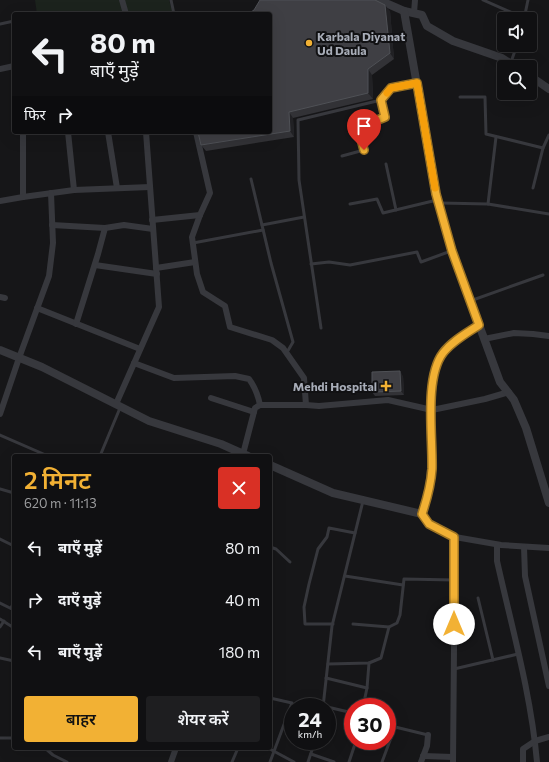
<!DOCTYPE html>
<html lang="hi">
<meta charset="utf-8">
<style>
:root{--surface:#101012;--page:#1e1e20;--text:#f1f3f6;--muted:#9c9d9f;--line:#303032;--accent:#f2b134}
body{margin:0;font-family:Commissioner,"Noto Sans Devanagari",sans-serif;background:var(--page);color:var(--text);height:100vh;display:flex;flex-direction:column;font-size:15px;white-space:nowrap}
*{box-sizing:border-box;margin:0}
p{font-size:13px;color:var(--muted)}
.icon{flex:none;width:22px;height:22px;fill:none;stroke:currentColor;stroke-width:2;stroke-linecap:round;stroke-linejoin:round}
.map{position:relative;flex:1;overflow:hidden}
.sheet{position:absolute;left:12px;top:454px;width:260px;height:296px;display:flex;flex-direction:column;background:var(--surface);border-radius:4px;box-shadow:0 4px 16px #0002,0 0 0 1px var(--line)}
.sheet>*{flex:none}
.hud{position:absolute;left:12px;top:12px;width:260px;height:122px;border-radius:4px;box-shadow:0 4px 16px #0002,0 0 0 1px var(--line);background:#101012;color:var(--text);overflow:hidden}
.fabs{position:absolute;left:497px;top:12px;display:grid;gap:8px}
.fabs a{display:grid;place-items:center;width:40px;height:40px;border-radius:4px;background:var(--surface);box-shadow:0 4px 16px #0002,0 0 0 1px var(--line);font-size:20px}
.speed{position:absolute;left:284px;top:698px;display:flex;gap:8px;font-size:20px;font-weight:700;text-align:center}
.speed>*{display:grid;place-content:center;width:52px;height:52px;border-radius:50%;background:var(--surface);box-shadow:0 4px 16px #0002,0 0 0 1px var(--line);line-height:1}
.speed small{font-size:10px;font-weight:400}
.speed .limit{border:6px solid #d22;background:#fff;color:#111}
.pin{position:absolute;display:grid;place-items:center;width:34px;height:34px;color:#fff;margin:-41px -17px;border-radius:50% 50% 50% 0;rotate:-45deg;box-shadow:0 0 4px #0007}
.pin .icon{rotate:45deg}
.me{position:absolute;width:44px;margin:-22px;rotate:0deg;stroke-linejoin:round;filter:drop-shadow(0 0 3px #0008)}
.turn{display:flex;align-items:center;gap:14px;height:84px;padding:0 12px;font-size:18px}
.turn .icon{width:52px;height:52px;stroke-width:2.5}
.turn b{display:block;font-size:28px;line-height:34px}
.then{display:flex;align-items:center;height:38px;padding:0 12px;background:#0003;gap:8px;font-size:15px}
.round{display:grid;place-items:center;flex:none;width:42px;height:42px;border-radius:4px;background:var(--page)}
.head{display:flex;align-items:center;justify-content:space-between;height:68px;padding:0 12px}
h1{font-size:24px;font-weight:600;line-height:30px;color:var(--accent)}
.button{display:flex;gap:8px;margin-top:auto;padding:8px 12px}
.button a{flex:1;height:46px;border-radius:4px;background:var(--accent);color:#111;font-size:16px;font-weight:600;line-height:46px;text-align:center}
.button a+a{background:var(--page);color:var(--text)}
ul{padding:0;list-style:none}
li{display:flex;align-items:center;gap:12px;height:52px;padding:0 12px}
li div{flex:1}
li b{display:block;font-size:15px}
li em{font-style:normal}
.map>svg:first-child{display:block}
</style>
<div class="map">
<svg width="549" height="762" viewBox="0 0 549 762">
<rect width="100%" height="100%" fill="#161618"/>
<!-- green -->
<path fill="#1c231d" d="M35,0H169L173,14H37Z"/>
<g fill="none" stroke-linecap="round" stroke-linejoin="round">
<!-- service -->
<g stroke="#37383d" stroke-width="3">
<path d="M171,0L174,14"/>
<path d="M483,0L524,18"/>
<path d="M524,19L528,0"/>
<path d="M0,24L14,21"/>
<path d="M511,62L517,45"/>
<path d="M460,97H485L486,134L543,148"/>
<path d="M342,156L364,150L358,128L385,117L381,100"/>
<path d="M386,164L396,210"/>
<path d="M251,179L271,263L293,342L286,354"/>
<path d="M533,188L543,148L549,135"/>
<path d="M440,203L488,204L549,214"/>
<path d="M350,204L377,199L383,213L437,200"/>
<path d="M488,204L496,137"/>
<path d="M262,225L304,217"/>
<path d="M193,243L263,230"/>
<path d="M311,264L329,262L350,265L417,252L421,262L451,251"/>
<path d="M470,301L543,275"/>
<path d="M321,328L299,180L298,120L381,100L391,88L416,83"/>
<path d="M0,435L48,456"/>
<path d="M100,456L120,408"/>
<path d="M0,489L14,493"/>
<path d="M0,539L14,546"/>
<path d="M270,547L276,549L290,562"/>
<path d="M345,576L403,585"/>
<path d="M478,598L493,660"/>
<path d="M0,603L14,610"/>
<path d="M11,608L14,602"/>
<path d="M0,619L14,628"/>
<path d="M333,624H305L304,607L309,584L318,549L327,537L329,528L355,533"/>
<path d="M353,624L389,627"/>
<path d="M0,627L4,621"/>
<path d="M0,658L14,661"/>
<path d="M328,664L369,663L381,658L389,627L397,623L400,615L404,579L454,580"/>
<path d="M454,669L518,654"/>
<path d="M326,678L367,688"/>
<path d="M270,698L292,703L270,762"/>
<path d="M323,706L353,713"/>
<path d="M323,707L332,626L363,501"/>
<path d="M363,707L367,688L369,663"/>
<path d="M387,725L428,735"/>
<path d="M0,738H14"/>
<path d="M45,748L53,755L67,762"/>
<path d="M268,748L294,762"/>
<path d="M311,754L334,762"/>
<path d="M232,762L238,748"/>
<path d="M308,762L315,741"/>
<path d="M349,762L356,741"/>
<path d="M382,762L395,727"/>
</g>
<!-- minor -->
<g stroke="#37383d" stroke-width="6">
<path d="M122,0L126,14"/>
<path d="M414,13L415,0"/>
<path d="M0,69L14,66"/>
<path d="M23,132V197"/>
<path d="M68,132L74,190"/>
<path d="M108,132L117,188"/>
<path d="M196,132L210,193L200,215L192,237L197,274L203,292L225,306L230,327L272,340L283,348L304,378L306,405"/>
<path d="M0,201L23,197L74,190L150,187"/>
<path d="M152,220L200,215"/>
<path d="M52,225L105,228L124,225L153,229"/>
<path d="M95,265L157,274"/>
<path d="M156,268L195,262"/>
<path d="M0,297L5,298"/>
<path d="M37,308L140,349"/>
<path d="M76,324L98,254L105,228"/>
<path d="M484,339L514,333L533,334L549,336"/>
<path d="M134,363L174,378L235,376L249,379C255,387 258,395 260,405"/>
<path d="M211,398L254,412"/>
<path d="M116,404L159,307L146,132"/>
<path d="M0,414L19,358L49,276L53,243L51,193"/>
<path d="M243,454L255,408L260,405H306L319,406L388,400L432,410L485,399L509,392"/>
<path d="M422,514L429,524L455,537L501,545L549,548"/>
<path d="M497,545V561C512,628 531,694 537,762"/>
<path d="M524,547L525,576L549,686"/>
<path d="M423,756L453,757"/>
<path d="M171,762L176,748"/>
<path d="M421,762L427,746L428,735"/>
<path d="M453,762L455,537"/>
<path d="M523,762V749L535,741L549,737"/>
</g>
<!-- tertiary -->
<g stroke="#37383d" stroke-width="8">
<path d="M379,0L404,11L422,15L427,26L453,41L502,58L516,67"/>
<path d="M404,11L436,194L452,251L500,382L514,400L526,428L549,503"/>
<path d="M530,76L549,89"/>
<path d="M0,350L42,367L149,421L221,444L248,456"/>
<path d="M270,465L333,493L422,514C427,499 430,484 431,469C433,439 425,377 443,353C452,341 467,333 479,325"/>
</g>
</g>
<!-- wall -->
<g fill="#323236">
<path d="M390,11L394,59L372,75L373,99L293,118L294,137L206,151L201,145L270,14Z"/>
<path d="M403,376L404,395L375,396L372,392Z"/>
</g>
<!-- shaded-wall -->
<g fill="#212124">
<path d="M385,5L390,11L394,59L390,53Z"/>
<path d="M368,69L372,75L373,99L368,93Z"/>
<path d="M289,112L293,118L294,137L290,131Z"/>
<path d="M400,371L403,376L404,395L401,391Z"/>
</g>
<!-- building -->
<g fill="#3f3f44" stroke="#4f5156">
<path d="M260,0H375L385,5L390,53L368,69V93L289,112L290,131L201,145L198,132H270V14H248L254,10Z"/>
<path d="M400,371L401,391L372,392V372Z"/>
</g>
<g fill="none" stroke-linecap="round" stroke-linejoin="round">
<!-- route casing -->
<g stroke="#9d7322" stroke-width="10">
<path id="route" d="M364,150L358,128L385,117L381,100L391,88L417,83L436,194L452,251L479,325C467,333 452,341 443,353C424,378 433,438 432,469C431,484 427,499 422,514L429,524L454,537V624"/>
</g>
<!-- route -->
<use href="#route" stroke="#f2b134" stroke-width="7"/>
<!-- slow -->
<path stroke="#f59e0b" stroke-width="7" d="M387,93L391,88L417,83L435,188"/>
</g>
<!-- markers -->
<g fill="#f2b134" stroke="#111113" stroke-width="1.5">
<circle cx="309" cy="43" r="4"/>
<path d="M384 380h4v4h4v4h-4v4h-4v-4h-4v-4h4z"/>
</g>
<g text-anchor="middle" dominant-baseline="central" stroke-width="4" stroke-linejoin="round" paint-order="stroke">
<!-- poi labels -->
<g font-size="12" font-weight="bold" fill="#a8adb8" stroke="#111113" text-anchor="start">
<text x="317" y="36">Karbala Diyanat<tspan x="317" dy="14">Ud Daula</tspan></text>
<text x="377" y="386" text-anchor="end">Mehdi Hospital</text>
</g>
</g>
</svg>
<div class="fabs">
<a><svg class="icon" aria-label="sound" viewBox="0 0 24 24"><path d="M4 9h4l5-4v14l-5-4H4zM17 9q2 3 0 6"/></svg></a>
<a><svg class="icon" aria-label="search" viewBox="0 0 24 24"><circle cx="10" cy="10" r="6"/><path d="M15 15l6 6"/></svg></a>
</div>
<div class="speed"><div>24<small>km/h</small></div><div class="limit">30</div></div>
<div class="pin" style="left:364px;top:150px;background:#d93025"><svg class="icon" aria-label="arrive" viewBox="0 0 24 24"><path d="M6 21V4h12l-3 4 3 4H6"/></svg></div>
<svg class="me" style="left:454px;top:624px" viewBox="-20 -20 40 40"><circle r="19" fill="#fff"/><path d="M0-13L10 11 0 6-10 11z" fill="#f2b134"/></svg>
<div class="hud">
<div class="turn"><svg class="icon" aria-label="left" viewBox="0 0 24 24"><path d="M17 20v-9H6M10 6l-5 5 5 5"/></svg><div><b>80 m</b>बाएँ मुड़ें</div></div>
<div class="then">फिर<svg class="icon" aria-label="right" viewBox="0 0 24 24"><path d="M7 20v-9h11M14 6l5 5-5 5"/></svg></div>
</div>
<section class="sheet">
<div class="head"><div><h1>2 मिनट</h1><p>620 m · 11:13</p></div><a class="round" style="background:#d93025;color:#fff"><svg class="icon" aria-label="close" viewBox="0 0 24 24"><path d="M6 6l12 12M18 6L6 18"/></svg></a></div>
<ul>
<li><svg class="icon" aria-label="left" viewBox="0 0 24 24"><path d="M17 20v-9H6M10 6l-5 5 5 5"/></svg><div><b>बाएँ मुड़ें</b></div><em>80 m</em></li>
<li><svg class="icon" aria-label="right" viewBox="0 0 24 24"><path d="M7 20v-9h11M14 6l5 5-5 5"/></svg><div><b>दाएँ मुड़ें</b></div><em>40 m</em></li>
<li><svg class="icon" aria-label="left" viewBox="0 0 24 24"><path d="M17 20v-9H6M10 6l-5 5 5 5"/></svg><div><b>बाएँ मुड़ें</b></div><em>180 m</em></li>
</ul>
<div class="button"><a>बाहर</a><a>शेयर करें</a></div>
</section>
</div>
